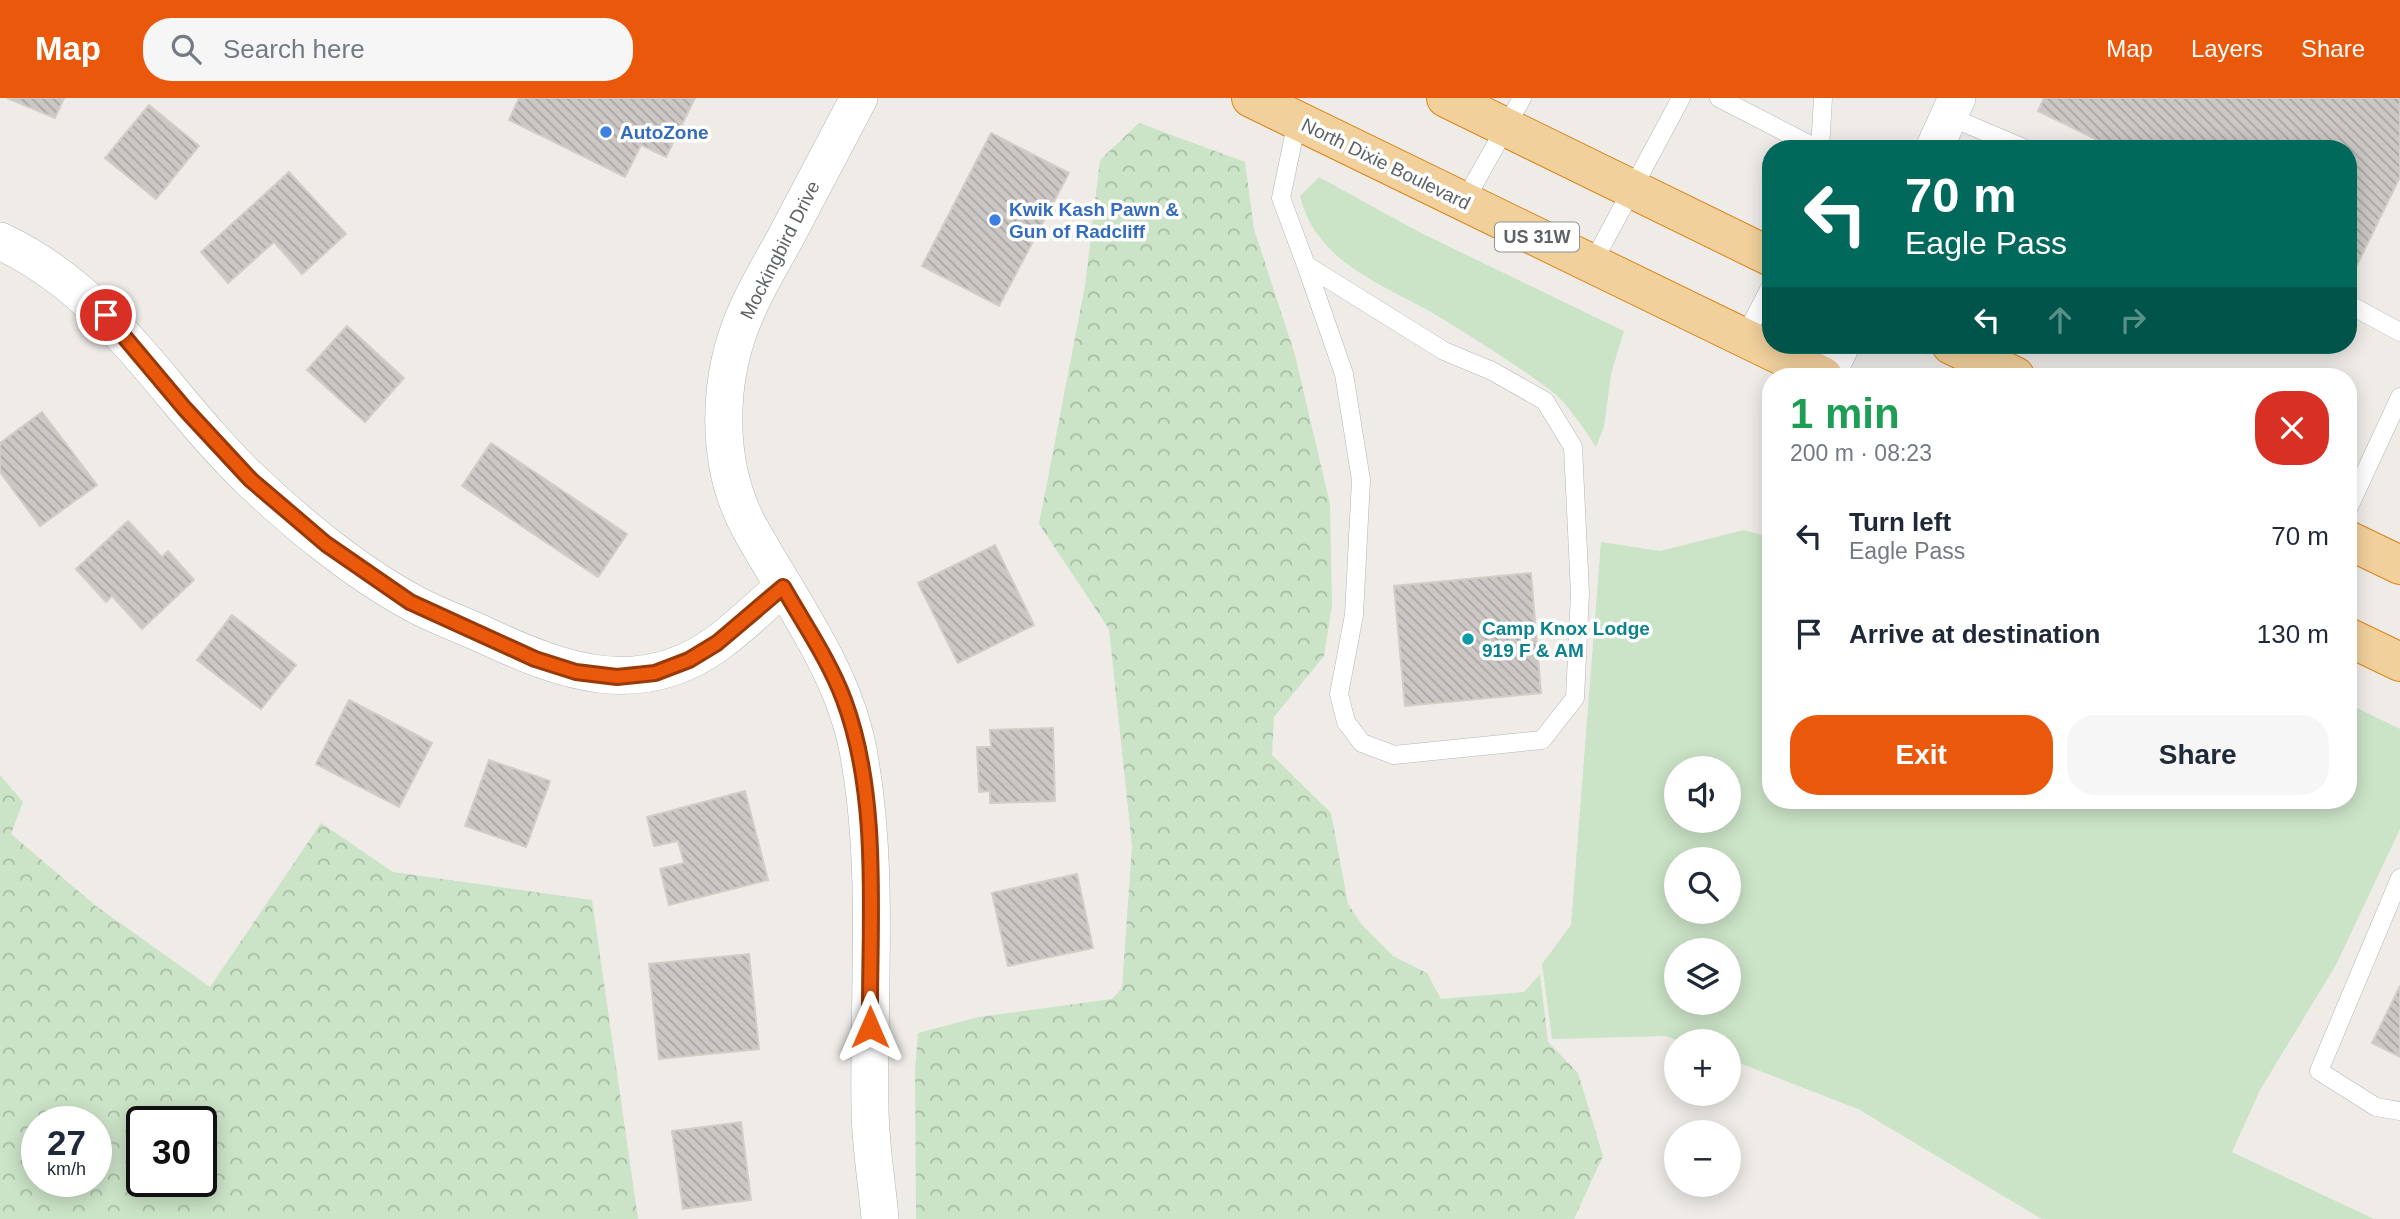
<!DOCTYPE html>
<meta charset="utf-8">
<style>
:root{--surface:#fff;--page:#f6f6f7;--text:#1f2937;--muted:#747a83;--accent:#ea580c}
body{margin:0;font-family:Arial,sans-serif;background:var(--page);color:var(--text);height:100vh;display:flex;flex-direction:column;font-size:26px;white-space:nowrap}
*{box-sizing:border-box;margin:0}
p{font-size:23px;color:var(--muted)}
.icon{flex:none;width:38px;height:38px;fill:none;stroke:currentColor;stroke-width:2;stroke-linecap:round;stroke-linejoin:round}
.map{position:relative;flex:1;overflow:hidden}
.drawer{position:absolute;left:1762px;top:270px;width:595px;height:441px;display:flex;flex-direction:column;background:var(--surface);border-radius:28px;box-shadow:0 4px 18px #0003}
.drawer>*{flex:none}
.guide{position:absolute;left:1762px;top:42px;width:595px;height:214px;border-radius:28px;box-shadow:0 4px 18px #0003;background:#00695c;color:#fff;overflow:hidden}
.buttons{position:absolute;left:1664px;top:658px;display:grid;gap:14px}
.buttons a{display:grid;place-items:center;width:77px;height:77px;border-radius:50%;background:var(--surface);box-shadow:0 4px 18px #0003;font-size:35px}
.speed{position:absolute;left:21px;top:1008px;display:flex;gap:14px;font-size:35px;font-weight:700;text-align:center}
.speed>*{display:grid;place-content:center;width:91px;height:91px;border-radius:50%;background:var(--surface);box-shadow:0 4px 18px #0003;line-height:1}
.speed small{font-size:18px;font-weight:400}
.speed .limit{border:4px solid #111;border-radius:10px;background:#fff;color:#111}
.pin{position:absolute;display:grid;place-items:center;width:60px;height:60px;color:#fff;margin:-30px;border:4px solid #fff;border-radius:50%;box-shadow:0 2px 7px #0007}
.me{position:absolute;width:77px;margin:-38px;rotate:0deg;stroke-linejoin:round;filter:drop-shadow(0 0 5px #0008)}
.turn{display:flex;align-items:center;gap:24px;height:147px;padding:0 28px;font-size:32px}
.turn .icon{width:91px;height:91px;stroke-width:2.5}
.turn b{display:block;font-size:49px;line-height:60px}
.lanes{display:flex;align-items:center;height:66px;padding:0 28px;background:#0003;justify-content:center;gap:35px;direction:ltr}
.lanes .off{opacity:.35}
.round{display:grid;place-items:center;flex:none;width:74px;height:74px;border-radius:28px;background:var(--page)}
.summary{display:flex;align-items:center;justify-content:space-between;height:119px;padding:0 28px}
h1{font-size:42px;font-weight:800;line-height:52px;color:#1e9e55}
.primary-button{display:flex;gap:14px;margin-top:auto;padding:14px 28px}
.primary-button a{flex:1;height:80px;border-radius:28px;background:var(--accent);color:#fff;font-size:28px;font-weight:800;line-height:80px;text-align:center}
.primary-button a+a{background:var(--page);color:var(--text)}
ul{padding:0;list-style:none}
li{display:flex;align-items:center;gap:21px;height:98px;padding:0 28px}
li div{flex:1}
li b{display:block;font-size:26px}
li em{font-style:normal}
header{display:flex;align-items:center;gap:42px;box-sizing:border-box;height:98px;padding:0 35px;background:var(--accent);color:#fff}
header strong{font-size:33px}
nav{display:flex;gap:38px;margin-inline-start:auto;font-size:24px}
.search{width:490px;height:63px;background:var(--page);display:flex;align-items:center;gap:18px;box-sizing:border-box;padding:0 24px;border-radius:28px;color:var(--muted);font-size:26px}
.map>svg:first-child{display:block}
</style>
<header>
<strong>Map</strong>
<div class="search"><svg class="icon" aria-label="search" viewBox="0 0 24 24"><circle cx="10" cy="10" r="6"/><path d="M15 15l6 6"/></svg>Search here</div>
<nav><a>Map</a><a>Layers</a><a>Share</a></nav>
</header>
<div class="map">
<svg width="2400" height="1121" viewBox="0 0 2400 1121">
<defs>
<pattern id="forest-crowns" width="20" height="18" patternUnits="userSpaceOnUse" patternTransform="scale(1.75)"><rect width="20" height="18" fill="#cbe3c7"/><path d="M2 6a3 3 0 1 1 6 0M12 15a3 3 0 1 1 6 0" fill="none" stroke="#a8bca5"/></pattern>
<pattern id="building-back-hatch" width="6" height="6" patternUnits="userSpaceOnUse" patternTransform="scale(1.75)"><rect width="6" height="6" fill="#cbc7c4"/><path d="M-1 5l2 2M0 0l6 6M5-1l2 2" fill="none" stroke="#a8a5a3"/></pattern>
</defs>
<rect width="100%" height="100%" fill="#efece8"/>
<!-- green -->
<g fill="#cbe3c7" fill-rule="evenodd">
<path d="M1319,79L1417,133L1624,233L1611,276L1604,329L1596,349C1582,329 1569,306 1549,291C1513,265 1474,240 1436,217C1383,186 1316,165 1300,98Z"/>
<path d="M1744,432L1771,440V702H2348L2349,606L2400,631V731L2336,867L2260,992L2232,1054L2374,1121H2042L1858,1011L1729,961V943H1680L1665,938L1552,941L1542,866L1571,827L1601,444L1660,453ZM1676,670H1729V723H1676ZM1676,761H1729V814H1676ZM1676,852H1729V905H1676Z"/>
</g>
<!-- forest -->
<g fill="url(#forest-crowns)" fill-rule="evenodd">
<path d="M1139,25L1245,64L1254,131L1295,257L1330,406L1332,507L1324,558L1274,619L1272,657L1331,715L1348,806L1362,827L1393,858L1427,875L1441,901L1524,894L1540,876L1548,944L1578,975L1603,1058L1574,1121H916L915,972L918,935L979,919L1112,901L1122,890L1132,748L1109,531L1039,426L1085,188L1100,62Z"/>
<path d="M0,677L23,704L11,736L96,808L210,889L321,725L393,774L592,802L638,1121H0ZM37,1024H96V1083H37ZM142,1024H201V1083H142Z"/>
</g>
<!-- building -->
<g fill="url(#building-back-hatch)" stroke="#d3cdc6" stroke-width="2">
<path d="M7,0H64L55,20Z"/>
<path d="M519,0H695L666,59L641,47L625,79L509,22Z"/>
<path d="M2044,0H2400V79L2357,167L2348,163V51H2116L2038,13Z"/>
<path d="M149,7L199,48L156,101L105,60Z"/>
<path d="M991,35L1069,75L999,208L922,168Z"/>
<path d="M289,74L346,136L302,176L274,144L228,185L201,154Z"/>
<path d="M347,228L404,280L365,324L307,272Z"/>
<path d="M42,314L97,387L40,428L0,374V345Z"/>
<path d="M491,345L627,436L598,479L462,388Z"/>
<path d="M128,423L162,459L168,453L194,482L142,531L112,498L106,504L76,471Z"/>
<path d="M995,447L1034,527L958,565L918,485Z"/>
<path d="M1531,475L1541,595L1405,608L1394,488Z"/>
<path d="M232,517L296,567L261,611L197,562Z"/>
<path d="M349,602L432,645L399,709L316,666Z"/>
<path d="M1053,630L1055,703L990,705V693L979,694L977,649H991L990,632Z"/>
<path d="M489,662L550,683L526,749L465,728Z"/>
<path d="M745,693L768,782L669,807L660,771L684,765L678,743L654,748L647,719Z"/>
<path d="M1077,776L1093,850L1008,868L992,795Z"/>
<path d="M749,856L759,951L659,961L649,866Z"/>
<path d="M2400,888V959L2372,945Z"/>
<path d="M741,1024L751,1102L683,1111L672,1033Z"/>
</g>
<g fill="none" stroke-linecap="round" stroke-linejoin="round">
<!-- lane casing -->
<g stroke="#b2b5b8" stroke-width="19">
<g id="lane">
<path d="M1719,0L1818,51"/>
<path d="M1948,18L2026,51"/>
<path d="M1297,23L1281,100L1306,167L1444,253L1492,273L1545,303L1573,349L1580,495L1575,600L1542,642L1394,657L1362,645L1346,624L1339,596L1354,517L1361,382L1344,276L1306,167"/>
<path d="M1820,51L1823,0"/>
<path d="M1464,104L1522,0"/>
<path d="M1592,166L1681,0"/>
<path d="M2348,206L2400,234"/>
<path d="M1744,240L1771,188"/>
<path d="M2348,411L2400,299"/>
<path d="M2400,780L2319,973L2376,1009L2400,1013"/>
</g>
</g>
<!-- street casing -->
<g stroke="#b2b5b8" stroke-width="38">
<g id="street">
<path d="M859,0C836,44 813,88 790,131C776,158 760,183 748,210C716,279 714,368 752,434C791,504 843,573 858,652C880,769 868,891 870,1009C870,1046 877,1084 880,1121"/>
<path d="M1934,51L1957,0"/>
<path d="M0,143C112,195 165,300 251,382C297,426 356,474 411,504C434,517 460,526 484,537C563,574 640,602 718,545C741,528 761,508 783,489"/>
<path d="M1826,278L1841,247"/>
</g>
</g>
<!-- highway casing -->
<g stroke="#dc851b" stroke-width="40">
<g id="highway">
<path d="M1251,0L1823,278"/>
<path d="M1446,0L1771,159"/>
<path d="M1951,247L2015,278"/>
<path d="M2348,442L2400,467"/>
<path d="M2348,539L2400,564"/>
</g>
</g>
<!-- lane -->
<use href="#lane" stroke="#fff" stroke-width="18"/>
<!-- street -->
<use href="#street" stroke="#fff" stroke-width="37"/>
<!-- highway -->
<use href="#highway" stroke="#f1d09c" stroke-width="38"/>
</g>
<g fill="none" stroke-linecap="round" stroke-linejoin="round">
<!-- route casing -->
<g stroke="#983908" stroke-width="18">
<path id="route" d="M106,217L185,311L251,382L326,446L410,504L535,561L576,574L617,579L655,575L689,562L717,545L783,489C804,526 829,562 844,602C881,701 869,825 870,929"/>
</g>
<!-- route -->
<use href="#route" stroke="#ea580c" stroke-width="12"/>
</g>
<!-- markers -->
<g fill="#3f7fe0" stroke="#fff" stroke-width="2.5">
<circle cx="606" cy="34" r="7"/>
<circle cx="995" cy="122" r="7"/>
</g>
<circle fill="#0f9aa8" stroke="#fff" stroke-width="2.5" cx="1468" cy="541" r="7"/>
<g text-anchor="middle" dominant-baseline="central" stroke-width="7" stroke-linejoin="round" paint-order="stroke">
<!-- shield labels -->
<rect fill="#fff" stroke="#8f9294" stroke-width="2" x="1495" y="124.5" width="84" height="29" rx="5"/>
<g font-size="18" font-weight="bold" fill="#5f6366">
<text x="1537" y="139">US 31W</text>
</g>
<!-- shop labels -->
<g font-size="19" font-weight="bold" fill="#366cbe" stroke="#fff" text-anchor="start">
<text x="620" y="34">AutoZone</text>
<text x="1009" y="111">Kwik Kash Pawn &amp;<tspan x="1009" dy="22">Gun of Radcliff</tspan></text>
</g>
<!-- street labels -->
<g font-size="19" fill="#5f6366" stroke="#fff">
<text transform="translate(1386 66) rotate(26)">North Dixie Boulevard</text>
<text transform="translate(780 152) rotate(-63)">Mockingbird Drive</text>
</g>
<!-- culture labels -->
<g font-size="19" font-weight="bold" fill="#0d838f" stroke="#fff" text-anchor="start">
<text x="1482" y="530">Camp Knox Lodge<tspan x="1482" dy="22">919 F &amp; AM</tspan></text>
</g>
</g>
</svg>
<div class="buttons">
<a><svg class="icon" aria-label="sound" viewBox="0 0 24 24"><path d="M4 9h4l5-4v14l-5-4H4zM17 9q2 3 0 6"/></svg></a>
<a><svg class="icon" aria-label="search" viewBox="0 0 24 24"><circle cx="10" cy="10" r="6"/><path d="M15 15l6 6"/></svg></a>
<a><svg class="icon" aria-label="layers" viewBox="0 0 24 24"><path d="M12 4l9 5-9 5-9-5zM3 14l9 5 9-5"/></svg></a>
<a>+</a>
<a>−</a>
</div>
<div class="speed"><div>27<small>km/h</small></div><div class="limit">30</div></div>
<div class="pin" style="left:106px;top:217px;background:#d93025"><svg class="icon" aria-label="arrive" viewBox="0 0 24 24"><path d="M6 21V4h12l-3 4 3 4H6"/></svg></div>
<svg class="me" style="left:870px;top:929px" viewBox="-20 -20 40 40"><path d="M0-17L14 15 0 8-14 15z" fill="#ea580c" stroke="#fff" stroke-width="4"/></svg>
<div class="guide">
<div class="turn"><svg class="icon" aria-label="left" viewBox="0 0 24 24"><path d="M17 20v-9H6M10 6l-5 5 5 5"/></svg><div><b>70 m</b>Eagle Pass</div></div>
<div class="lanes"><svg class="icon" aria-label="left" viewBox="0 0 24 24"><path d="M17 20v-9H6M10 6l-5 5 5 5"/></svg><svg class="icon off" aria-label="ahead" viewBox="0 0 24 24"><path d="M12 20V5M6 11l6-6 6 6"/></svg><svg class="icon off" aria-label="right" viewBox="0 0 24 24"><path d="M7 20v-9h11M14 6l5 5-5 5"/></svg></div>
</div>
<section class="drawer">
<div class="summary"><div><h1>1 min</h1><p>200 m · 08:23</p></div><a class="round" style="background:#d93025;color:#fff"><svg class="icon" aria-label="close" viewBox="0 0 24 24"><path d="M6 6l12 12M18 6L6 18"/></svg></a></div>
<ul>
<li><svg class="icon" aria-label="left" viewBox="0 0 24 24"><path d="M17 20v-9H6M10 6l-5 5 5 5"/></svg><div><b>Turn left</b><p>Eagle Pass</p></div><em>70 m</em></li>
<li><svg class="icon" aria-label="arrive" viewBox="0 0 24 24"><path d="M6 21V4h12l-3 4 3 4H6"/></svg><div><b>Arrive at destination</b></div><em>130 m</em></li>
</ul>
<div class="primary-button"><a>Exit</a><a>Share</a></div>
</section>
</div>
